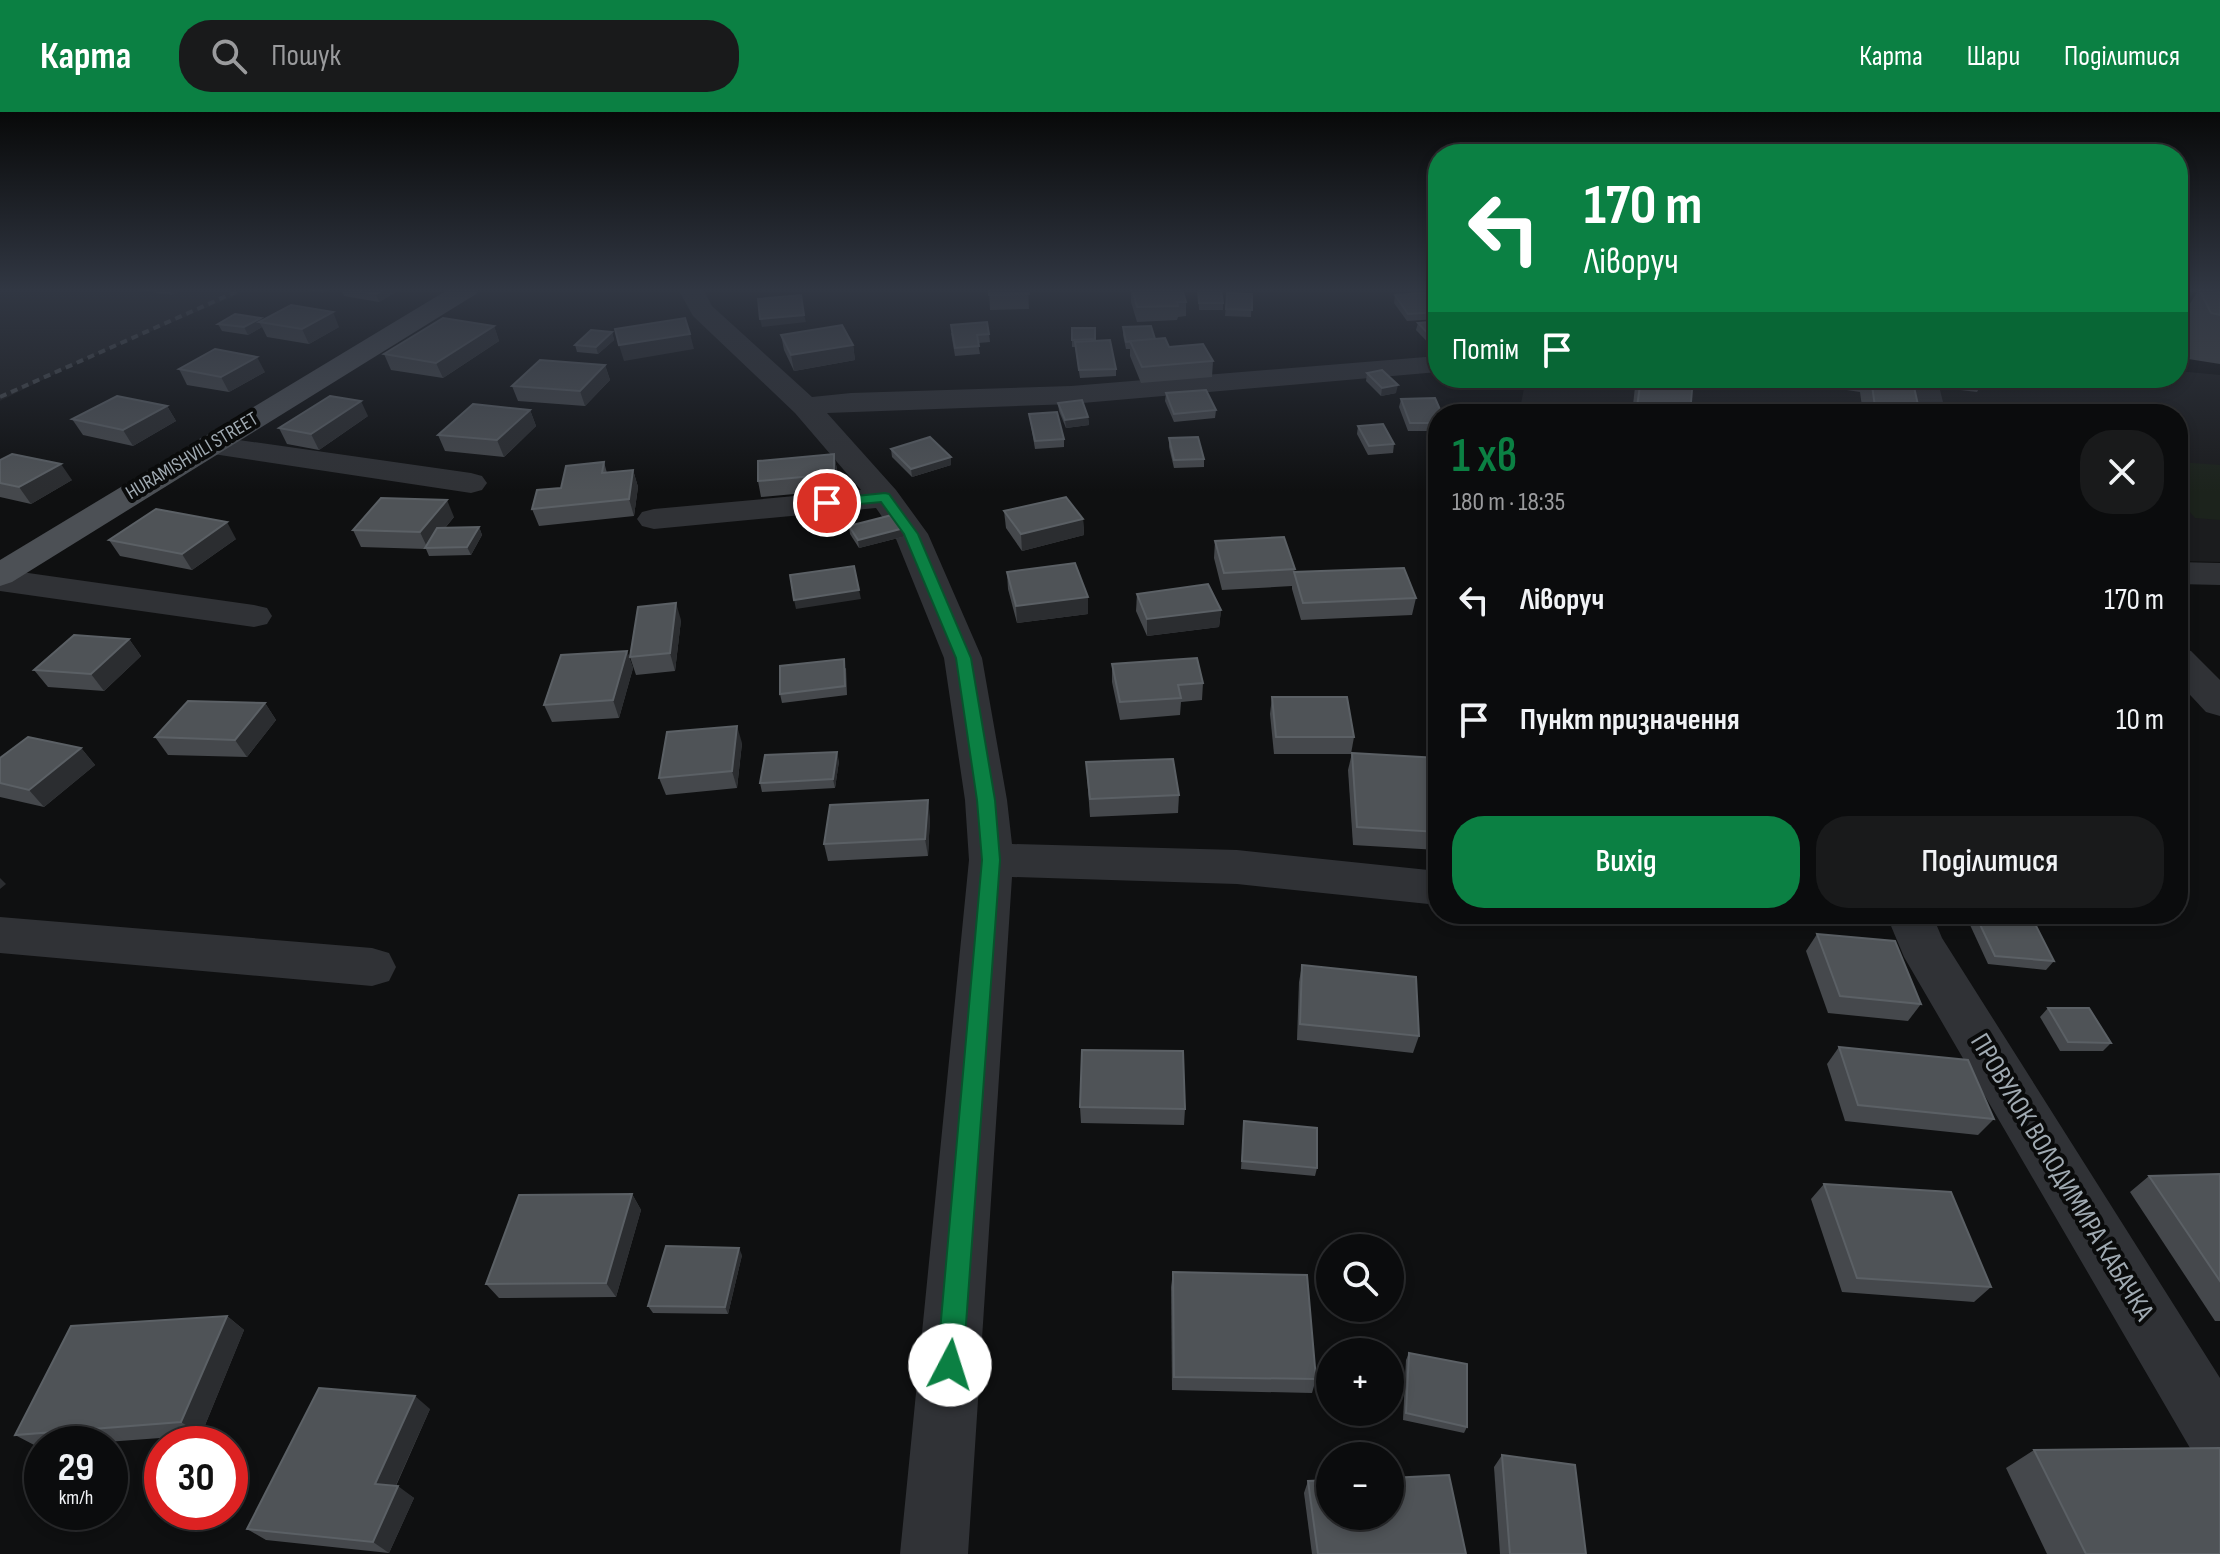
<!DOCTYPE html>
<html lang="uk">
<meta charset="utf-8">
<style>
:root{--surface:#0b0c0d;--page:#191a1b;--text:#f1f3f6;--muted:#9a9b9d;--line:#2b2c2e;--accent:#0b8043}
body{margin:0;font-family:"Sofia Sans Condensed",sans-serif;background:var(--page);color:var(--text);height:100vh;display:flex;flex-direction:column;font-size:30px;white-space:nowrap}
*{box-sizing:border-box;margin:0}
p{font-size:26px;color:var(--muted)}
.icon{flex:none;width:44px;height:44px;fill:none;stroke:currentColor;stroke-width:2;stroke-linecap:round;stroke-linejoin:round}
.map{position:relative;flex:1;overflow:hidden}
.drawer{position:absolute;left:1428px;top:292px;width:760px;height:520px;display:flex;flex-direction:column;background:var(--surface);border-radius:32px;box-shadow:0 4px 12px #0003,0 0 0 2px var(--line)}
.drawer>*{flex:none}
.banner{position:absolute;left:1428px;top:32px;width:760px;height:244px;border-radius:32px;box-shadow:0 4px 12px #0003,0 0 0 2px var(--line);background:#0b8043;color:#fff;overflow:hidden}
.tools{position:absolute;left:1316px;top:1122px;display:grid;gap:16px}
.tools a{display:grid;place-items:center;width:88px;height:88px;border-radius:50%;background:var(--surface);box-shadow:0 4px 12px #0003,0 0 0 2px var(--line);font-size:40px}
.speed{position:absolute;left:24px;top:1314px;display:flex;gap:16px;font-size:40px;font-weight:700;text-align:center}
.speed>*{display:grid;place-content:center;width:104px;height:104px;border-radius:50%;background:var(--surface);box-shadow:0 4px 12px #0003,0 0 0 2px var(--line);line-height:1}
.speed small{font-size:20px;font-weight:400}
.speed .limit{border:12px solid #d22;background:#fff;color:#111}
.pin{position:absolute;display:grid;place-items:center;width:68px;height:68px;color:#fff;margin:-34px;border:4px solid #fff;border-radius:50%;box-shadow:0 2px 8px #0007}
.me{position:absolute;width:88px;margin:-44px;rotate:5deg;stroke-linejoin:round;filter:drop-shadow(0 0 6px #0008)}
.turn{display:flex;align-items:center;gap:28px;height:168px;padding:0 24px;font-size:36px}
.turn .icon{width:104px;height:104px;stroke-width:2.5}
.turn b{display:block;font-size:56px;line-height:68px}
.then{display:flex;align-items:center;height:76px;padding:0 24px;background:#0003;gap:16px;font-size:30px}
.round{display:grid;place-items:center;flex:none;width:84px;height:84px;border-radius:32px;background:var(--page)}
.headline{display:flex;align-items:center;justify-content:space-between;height:136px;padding:0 24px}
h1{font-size:48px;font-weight:600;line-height:60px;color:var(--accent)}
.primary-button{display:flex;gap:16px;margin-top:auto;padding:16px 24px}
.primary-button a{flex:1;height:92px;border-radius:32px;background:var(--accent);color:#fff;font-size:32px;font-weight:600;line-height:92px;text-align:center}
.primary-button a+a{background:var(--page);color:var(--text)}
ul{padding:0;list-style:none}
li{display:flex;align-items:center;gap:24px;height:120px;padding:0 24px}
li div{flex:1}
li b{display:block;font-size:30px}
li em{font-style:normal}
header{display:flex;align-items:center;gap:48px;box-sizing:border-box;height:112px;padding:0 40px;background:var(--accent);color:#fff}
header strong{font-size:38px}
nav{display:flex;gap:44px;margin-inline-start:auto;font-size:28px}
.search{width:560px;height:72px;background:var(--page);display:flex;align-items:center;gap:20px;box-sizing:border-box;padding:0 28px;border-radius:32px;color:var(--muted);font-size:30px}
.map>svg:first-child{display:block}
</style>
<header>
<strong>Карта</strong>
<div class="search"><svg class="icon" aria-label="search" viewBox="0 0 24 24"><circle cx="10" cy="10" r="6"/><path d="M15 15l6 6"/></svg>Пошук</div>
<nav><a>Карта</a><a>Шари</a><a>Поділитися</a></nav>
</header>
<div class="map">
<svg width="2220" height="1442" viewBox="0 0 2220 1442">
<rect width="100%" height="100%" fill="#0f1011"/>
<!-- built -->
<g fill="#1b1c1e">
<path d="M0,177H251L83,248L0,289Z"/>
<path d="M2178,259L2220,263V450L2178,449V302H1519L1526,266H2178Z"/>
</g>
<!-- green -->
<path fill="#1c231c" d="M2178,350L2220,353V408L2195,406L2178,386Z"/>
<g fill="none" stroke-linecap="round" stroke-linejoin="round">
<!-- minor -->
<g fill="#303236" fill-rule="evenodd">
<path d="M678,177H703L712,194L812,285L851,281L1071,274L1438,244V260L1071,292L827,301L896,378L928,422L982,546L1007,688L1012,732L1237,738L1438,759V793L1237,772L1012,765L968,1442H900L969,748L965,688L944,546L894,422L876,396L654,417L642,414L637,407L642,400L654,397L861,378L795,301L693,204Z"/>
<path d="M1909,266H1937L1946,302H1916Z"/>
<path d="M211,324L471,361L482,364L487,371L482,378L471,381L200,340L196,333L200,326Z"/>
<path d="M2178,450L2220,451V473L2178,472Z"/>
<path d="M0,457L254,493L267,496L272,504L267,512L254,515L0,479Z"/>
<path d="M2178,535L2191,539L2220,568V604L2206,600L2178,570Z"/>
<path d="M1886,802H1932L1942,826L2220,1266V1357L2197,1348L1904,845Z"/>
<path d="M0,805L372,836L389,841L396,855L389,869L372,874L0,841Z"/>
</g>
<!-- major -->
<path fill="#4c5055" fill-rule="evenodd" d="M449,177H479L476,182L12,470L0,474V448Z"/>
<!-- rail -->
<path stroke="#474b4f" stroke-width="4" stroke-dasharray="7 5" stroke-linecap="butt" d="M0,285L242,177"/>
</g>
<!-- wall -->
<g fill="#45484c">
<path d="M130,177H183L172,183Z"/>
<path d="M304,177H331L323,181Z"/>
<path d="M341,177H401L379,190L344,184Z"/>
<path d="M989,177H1028L1029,197L990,198Z"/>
<path d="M1131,177L1186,190V204L1178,205L1177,208L1137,210L1131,190Z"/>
<path d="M1198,177L1223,191V198H1199Z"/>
<path d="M1409,177H1438V179L1411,181Z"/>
<path d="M2199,177L2220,180V252L2182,246L2178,237V211Z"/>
<path d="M1227,181L1252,182L1251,205L1225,204Z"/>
<path d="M1395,183L1438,197V207L1407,209L1394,191Z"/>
<path d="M262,209L339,215L309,232L267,225L262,215L248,223L222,219L218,212Z"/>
<path d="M1438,209V239H1436L1416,218L1418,211Z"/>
<path d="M494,214L499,229L443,266L391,258L384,242Z"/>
<path d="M1123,215L1155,227L1169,235L1213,249L1212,265L1141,271L1130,244V237H1126L1123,223Z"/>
<path d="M1072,216H1095V229L1116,257V264L1080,266L1075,235H1072Z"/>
<path d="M612,220L614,228L598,242L577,240L575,233Z"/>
<path d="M951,221L989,222L990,230L978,231L980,242L955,244Z"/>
<path d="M781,223L853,233L855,248L794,259L784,238Z"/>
<path d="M605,253L610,268L585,294L518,289L512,274Z"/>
<path d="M179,257L265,260L229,280L187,273Z"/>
<path d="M1367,261L1396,281L1381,284L1366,269Z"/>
<path d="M1636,266H1693L1690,302H1632Z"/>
<path d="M1768,266H1897L1896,272L1920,302H1863L1860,280Z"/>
<path d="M1943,266H1985L1977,280L1944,276Z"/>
<path d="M1166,281L1216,298L1215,306L1174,310L1165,289Z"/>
<path d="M1401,287L1438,302V319H1408L1399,295Z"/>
<path d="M1058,291L1088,305L1089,313L1066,316L1059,299Z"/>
<path d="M167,294L176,309L133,334L83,323L72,307Z"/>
<path d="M530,298L536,314L504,345L445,339L438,323Z"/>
<path d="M1029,302L1064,327V335L1035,337Z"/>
<path d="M368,304L319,338L287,332L279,316Z"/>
<path d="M1358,314L1394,332L1393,341L1368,343L1357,322Z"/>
<path d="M1169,326L1204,347V355L1174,356L1169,335Z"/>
<path d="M891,337L951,345V353L912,365L892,345Z"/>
<path d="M834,342L837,358V378L761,385L758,369Z"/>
<path d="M0,348L72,368L31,392L0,385Z"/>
<path d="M604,350L607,361L633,358L638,375L634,404L539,414L532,397L561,376Z"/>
<path d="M1004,399L1083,407L1084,423L1022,439L1006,416Z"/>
<path d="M454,405L445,416L479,415L482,423L471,443L429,444L426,437L361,435L353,418Z"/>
<path d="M849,414L906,424L859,436L850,422Z"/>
<path d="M236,427L192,458L120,444L109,428Z"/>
<path d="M1215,429L1295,457L1294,460L1416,486L1412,503L1301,508L1292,477V474L1222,478L1214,446Z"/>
<path d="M1007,460L1088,502L1017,511L1008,477Z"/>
<path d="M1137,482L1221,498L1219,515L1147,524L1136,499Z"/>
<path d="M681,508L675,559L636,563L630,545Z"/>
<path d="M129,527L141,544L104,579L48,575L34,558Z"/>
<path d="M627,539L633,556L619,606L552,610L544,593Z"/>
<path d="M1112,552L1203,571L1202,588L1181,590L1180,603L1120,608L1112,570Z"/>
<path d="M846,556L847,583L782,591L780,582Z"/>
<path d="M1272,585L1354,625L1351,642H1274L1270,602Z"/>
<path d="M265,591L276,608L247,645L168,643L155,625Z"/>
<path d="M742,631L737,676L666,683L659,666Z"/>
<path d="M81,636L95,653L44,695L0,685V646Z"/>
<path d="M1352,641L1438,646V738L1353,733L1348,658Z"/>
<path d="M839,649L835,676L762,680L760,671Z"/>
<path d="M1086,650L1179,683L1178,701L1090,705Z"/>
<path d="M930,705L928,744L828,749L824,732Z"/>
<path d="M1965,802H2030L2054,849L2046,858L1988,852Z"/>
<path d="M2105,802H2164L2157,809L2108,806Z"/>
<path d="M1817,822L1921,892L1908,909L1828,901L1806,839Z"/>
<path d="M1302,853L1419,924L1413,941L1297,928L1299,870Z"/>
<path d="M2048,896L2111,931L2103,939H2060L2040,905Z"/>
<path d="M1839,935L1994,1007L1978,1023L1845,1009L1827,952Z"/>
<path d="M1080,995L1185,997L1184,1013L1081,1011Z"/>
<path d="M1244,1009L1317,1056L1315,1064L1241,1057Z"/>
<path d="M2220,1062V1209H2215L2130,1080L2149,1064Z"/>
<path d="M1824,1072L1991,1175L1974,1190L1842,1180L1811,1087Z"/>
<path d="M632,1082L641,1098L616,1185L499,1186L486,1172Z"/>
<path d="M742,1143L728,1202L653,1201L648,1194Z"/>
<path d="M1173,1160L1316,1267L1312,1281L1172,1278L1171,1175Z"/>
<path d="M227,1204L244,1218L201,1323L79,1332H42V1335H38L15,1323Z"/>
<path d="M1409,1241L1467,1315L1464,1321L1403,1308L1406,1248Z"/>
<path d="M430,1297L396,1374L414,1386L389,1441L266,1428L247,1417Z"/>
<path d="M2034,1338L2220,1442H2047L2006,1356Z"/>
<path d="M1502,1343L1586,1442H1500L1494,1355Z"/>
<path d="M1308,1369L1466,1442H1312L1304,1381Z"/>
</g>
<!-- shaded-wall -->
<g fill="#2b2d30">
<path d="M169,177H183L172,183Z"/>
<path d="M385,177H401L379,190L376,182Z"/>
<path d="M333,200L339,215L309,232L302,217Z"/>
<path d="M804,203L806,210L762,215L760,207Z"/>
<path d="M261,206L263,211L259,210L262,215L248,223L244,215Z"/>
<path d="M494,214L499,229L443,266L436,251Z"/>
<path d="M612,220L614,228L598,242L596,235Z"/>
<path d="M690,222L694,237L624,249L619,233Z"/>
<path d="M853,233L855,248L794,259L791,243Z"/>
<path d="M257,245L265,260L229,280L221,265Z"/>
<path d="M605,253L610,268L585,294L580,279Z"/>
<path d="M1398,273L1396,281L1381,284L1382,276Z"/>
<path d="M361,289L368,304L319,338L311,322Z"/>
<path d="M167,294L176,309L133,334L123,318Z"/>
<path d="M530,298L536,314L504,345L497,328Z"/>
<path d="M1088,305L1089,313L1066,316L1065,308Z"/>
<path d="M834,342L837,358V378L834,362Z"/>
<path d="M951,345V353L912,365L911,357Z"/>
<path d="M61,352L72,368L31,392L19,375Z"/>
<path d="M633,358L638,375L634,404L629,387Z"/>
<path d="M447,388L454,405L429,435H427L420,420Z"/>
<path d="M1083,407L1084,423L1022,439L1021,422Z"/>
<path d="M227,410L236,427L192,458L182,442Z"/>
<path d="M479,415L482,423L471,443L467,435Z"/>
<path d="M904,416L906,424L859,436L858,428Z"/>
<path d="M859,478L861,487L796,497L794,488Z"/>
<path d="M1088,485V502L1017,511L1016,494Z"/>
<path d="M676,491L681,508L675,559L670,541Z"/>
<path d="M1221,498L1219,515L1147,524V507Z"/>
<path d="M129,527L141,544L104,579L91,562Z"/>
<path d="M627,539L633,556L619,606L613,588Z"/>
<path d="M265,591L276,608L247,645L235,628Z"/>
<path d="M737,614L742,631L737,676L732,659Z"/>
<path d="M81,636L95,653L44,695L29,678Z"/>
<path d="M837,640L839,649L835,676L833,667Z"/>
<path d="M928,688L930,705L928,744L925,727Z"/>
<path d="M0,766L6,772L0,777Z"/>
<path d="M632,1082L641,1098L616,1185L606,1171Z"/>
<path d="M739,1136L742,1143L728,1202L725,1195Z"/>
<path d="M227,1204L244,1218L201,1323L181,1310Z"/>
<path d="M415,1284L430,1297L391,1384L375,1372Z"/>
<path d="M398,1374L414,1386L389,1441L373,1430Z"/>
</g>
<!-- building -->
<g fill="#4f5357" stroke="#5b6065" stroke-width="2">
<path d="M346,177H385L376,182Z"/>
<path d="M989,177H1028L1029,182L989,183Z"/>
<path d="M1132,177H1182L1186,190H1177L1178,194L1137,195Z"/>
<path d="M1198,177H1221L1223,191H1199Z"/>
<path d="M2199,177L2220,180V203L2211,201Z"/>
<path d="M1227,181L1252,182V198L1226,197Z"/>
<path d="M1426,181L1438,197V200L1408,202L1395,183Z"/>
<path d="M801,183L804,203L760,207L758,187Z"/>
<path d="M291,193L333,200L302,217L259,210Z"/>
<path d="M235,202L261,206L244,215L218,212Z"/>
<path d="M443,206L494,214L436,251L384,242Z"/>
<path d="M685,206L690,222L619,233L615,217Z"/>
<path d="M1438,209V231H1437L1418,211Z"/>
<path d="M987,210L989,222L977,223L979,234L955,236L951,213Z"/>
<path d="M842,213L853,233L791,243L781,223Z"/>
<path d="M1151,214L1155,227L1126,230L1123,215Z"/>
<path d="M1072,216H1095V227L1072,228Z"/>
<path d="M591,218L612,220L596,235L575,233Z"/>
<path d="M1165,226L1169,235L1203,232L1213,249L1142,255L1130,229Z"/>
<path d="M1110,228L1116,257L1079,258L1075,230Z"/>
<path d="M215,237L257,245L221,265L179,257Z"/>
<path d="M540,248L605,253L580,279L512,274Z"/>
<path d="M1382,258L1398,273L1382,276L1367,261Z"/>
<path d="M1641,266H1693L1690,302H1636Z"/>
<path d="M1871,266H1895L1896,272L1914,275L1920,302H1876Z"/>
<path d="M1206,278L1216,298L1174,302L1166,281Z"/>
<path d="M117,284L167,294L123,318L72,307Z"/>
<path d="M330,284L361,289L311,322L279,316Z"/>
<path d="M1435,286L1442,302H1438V311H1410L1401,287Z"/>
<path d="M1082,288L1088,305L1065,308L1058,291Z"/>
<path d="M473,292L530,298L497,328L438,323Z"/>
<path d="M1057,300L1064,327L1035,329L1029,302Z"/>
<path d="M1383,312L1394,332L1369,334L1358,314Z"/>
<path d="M930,325L951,345L911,357L891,337Z"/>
<path d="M1198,325L1204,347L1174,348L1169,326Z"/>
<path d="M12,342L61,352L19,375L0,371V348Z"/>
<path d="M834,342V362L758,369V349Z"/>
<path d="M604,350L602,361L633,358L629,387L532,397L537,378L561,376L566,354Z"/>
<path d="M1066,385L1083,407L1021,422L1004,399Z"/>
<path d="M381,386L447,388L420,420L353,418Z"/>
<path d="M156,397L227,410L182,442L109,428Z"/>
<path d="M896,402L904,416L858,428L849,414Z"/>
<path d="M479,415L467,435L425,436L437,416Z"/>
<path d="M1284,425L1295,457L1224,461L1215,429Z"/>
<path d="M1075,451L1088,485L1016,494L1007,460Z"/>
<path d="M854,454L859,478L794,488L790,463Z"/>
<path d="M1404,456L1416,486L1303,491L1294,460Z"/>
<path d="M1208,472L1221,498L1147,507L1137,482Z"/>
<path d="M676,491L670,541L630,545L638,495Z"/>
<path d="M74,523L129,527L91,562L34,558Z"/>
<path d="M627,539L613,588L544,593L561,543Z"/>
<path d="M1197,546L1203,571L1178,573L1181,586L1120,590L1112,552Z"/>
<path d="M844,547L845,574L780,582V554Z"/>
<path d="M1272,585H1347L1354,625H1276Z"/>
<path d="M188,589L265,591L235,628L155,625Z"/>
<path d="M737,614L732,659L659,666L667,620Z"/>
<path d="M28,625L81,636L29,678L0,671V646Z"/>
<path d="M837,640L833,667L760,671L765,643Z"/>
<path d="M1352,641L1438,646V720L1357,715Z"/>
<path d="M1173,647L1179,683L1090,687L1086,650Z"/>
<path d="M928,688L925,727L824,732L830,693Z"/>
<path d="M1975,802H2030L2054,849L1995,844Z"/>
<path d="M1817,822L1895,829L1921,892L1840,884Z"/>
<path d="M1302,853L1416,865L1419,924L1300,912Z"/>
<path d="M2048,896H2089L2111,931L2068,930Z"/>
<path d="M1839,935L1968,948L1994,1007L1858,993Z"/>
<path d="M1082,938L1183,939L1185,997L1080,995Z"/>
<path d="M1244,1009L1317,1016V1056L1242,1049Z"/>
<path d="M2220,1062V1169L2149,1064Z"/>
<path d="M1824,1072L1951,1080L1991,1175L1857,1166Z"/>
<path d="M632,1082L606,1171L486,1172L519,1083Z"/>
<path d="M666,1134L739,1136L725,1195L648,1194Z"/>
<path d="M1173,1160L1307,1163L1316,1267L1174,1265Z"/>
<path d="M227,1204L181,1310L15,1323L71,1214Z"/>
<path d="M1409,1241L1467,1252V1315L1406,1301Z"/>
<path d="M319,1276L415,1284L375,1372L398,1374L373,1430L247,1417Z"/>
<path d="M2220,1336V1442H2086L2034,1338Z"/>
<path d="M1502,1343L1575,1353L1586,1442H1510Z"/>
<path d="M1449,1363L1466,1442H1318L1308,1369L1330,1368V1404H1390V1366Z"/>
</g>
<!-- sky -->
<linearGradient id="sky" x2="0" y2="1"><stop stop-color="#080909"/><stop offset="0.47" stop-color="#313743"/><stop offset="1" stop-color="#313743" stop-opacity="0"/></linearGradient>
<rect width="2220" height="379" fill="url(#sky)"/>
<!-- route -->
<path fill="#0b8043" stroke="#07532c" stroke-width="2" d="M885,381L889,382L918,422L971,546L995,688L1000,748L963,1253L959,1262L950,1265L941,1262L937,1253L982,748L977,688L956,546L904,422L881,390L827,395L820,391L827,387Z"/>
<g text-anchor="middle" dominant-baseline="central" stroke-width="8" stroke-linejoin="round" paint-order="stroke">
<!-- far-street labels -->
<g font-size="20" fill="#a0aab2" stroke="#0a0b0b">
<text transform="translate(192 344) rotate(-31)">HURAMISHVILI STREET</text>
</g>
<!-- near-street labels -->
<g font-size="28" fill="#a0aab2" stroke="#0a0b0b">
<text transform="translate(2062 1065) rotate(59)">ПРОВУЛОК ВОЛОДИМИРА КАБАЧКА</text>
</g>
</g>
</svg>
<div class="tools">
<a><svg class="icon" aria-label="search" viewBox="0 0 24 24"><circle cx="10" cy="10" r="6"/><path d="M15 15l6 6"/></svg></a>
<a>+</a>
<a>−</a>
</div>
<div class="speed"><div>29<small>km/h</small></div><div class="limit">30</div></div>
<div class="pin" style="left:827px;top:391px;background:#d93025"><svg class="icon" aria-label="arrive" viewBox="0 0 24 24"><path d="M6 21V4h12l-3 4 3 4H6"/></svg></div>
<svg class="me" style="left:950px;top:1253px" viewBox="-20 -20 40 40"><circle r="19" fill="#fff"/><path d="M0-13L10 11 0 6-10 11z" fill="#0b8043"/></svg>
<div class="banner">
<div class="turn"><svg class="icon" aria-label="left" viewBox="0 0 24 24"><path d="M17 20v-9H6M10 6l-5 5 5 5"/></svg><div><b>170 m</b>Ліворуч</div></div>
<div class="then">Потім<svg class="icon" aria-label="arrive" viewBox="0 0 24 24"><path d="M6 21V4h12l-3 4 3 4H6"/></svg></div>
</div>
<section class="drawer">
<div class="headline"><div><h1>1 хв</h1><p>180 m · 18:35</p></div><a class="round"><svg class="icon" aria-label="close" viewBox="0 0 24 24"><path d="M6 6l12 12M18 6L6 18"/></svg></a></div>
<ul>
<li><svg class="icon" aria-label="left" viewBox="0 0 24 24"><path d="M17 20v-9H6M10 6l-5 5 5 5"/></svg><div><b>Ліворуч</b></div><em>170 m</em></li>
<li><svg class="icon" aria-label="arrive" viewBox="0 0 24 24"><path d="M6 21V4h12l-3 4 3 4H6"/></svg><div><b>Пункт призначення</b></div><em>10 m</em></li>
</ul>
<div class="primary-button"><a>Вихід</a><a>Поділитися</a></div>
</section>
</div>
